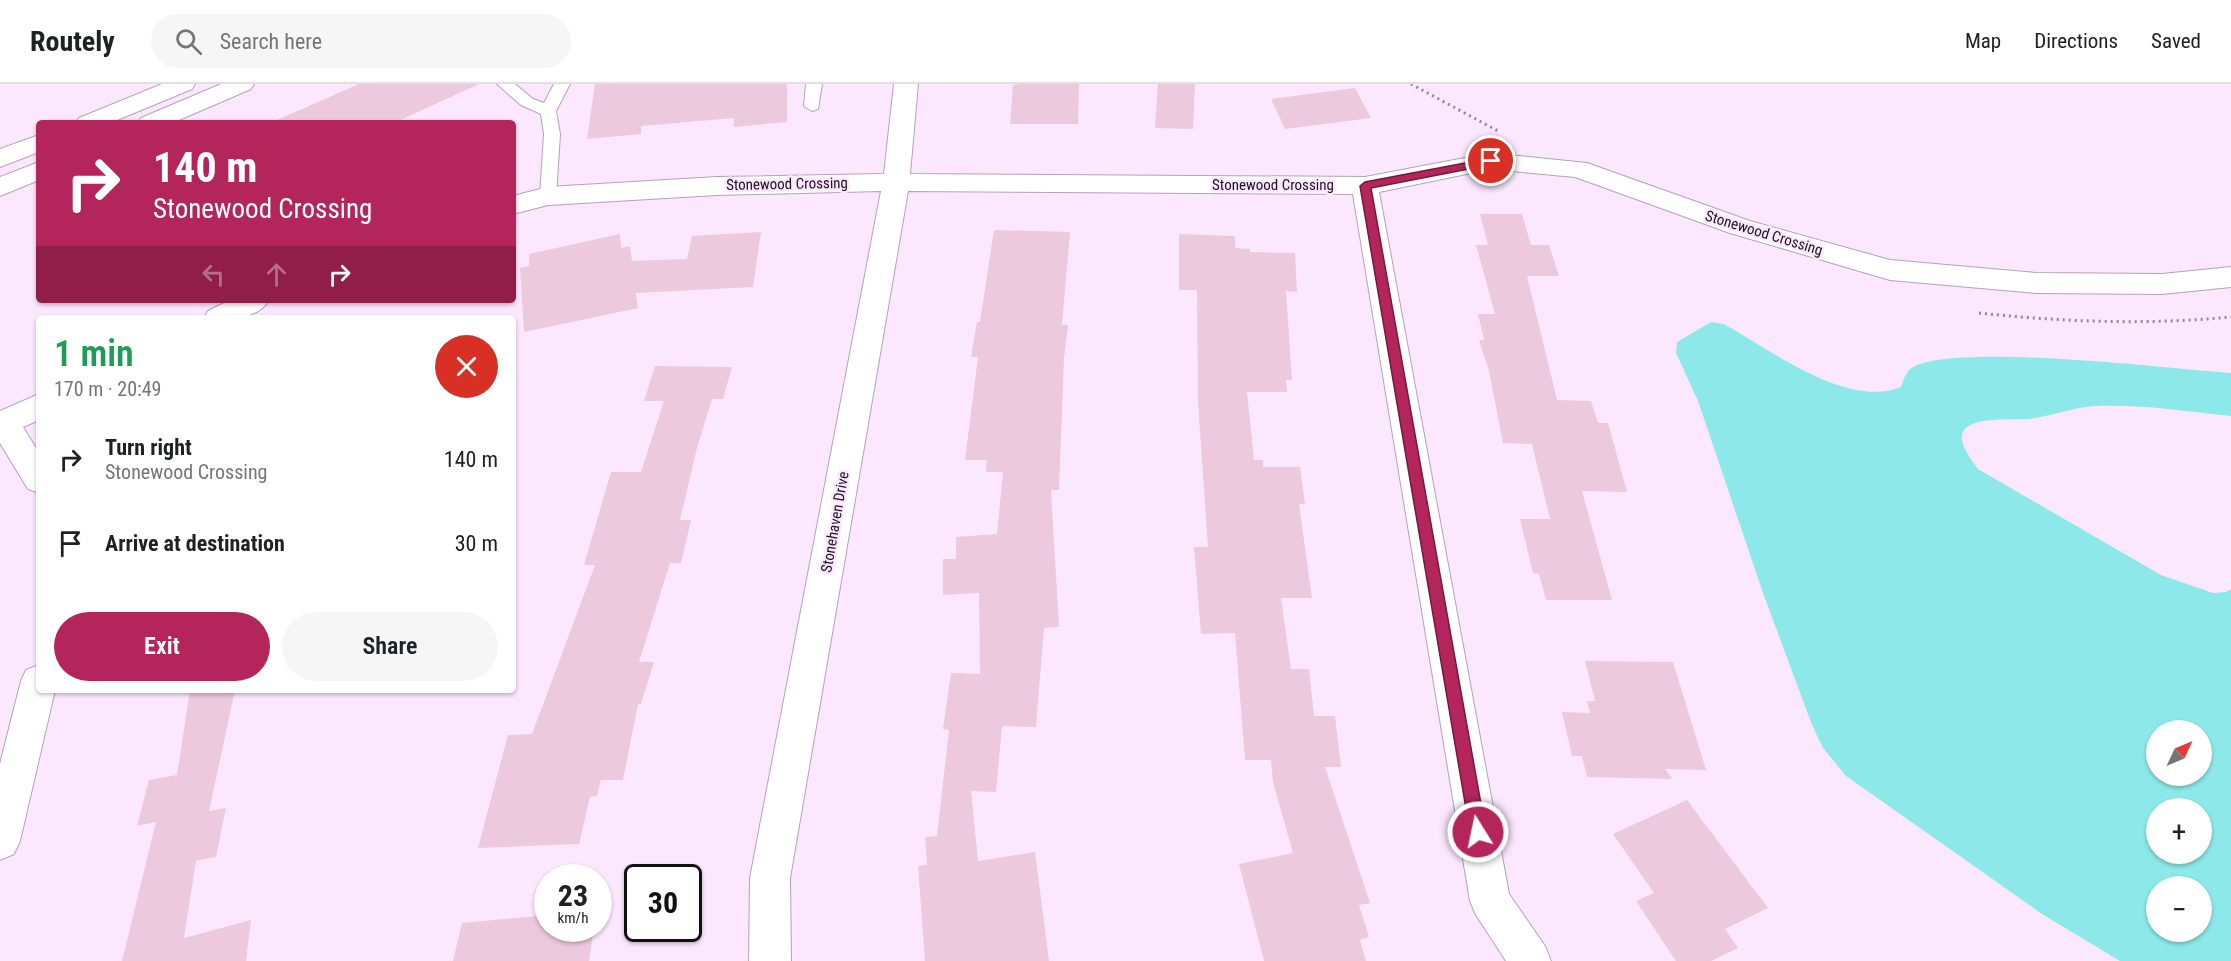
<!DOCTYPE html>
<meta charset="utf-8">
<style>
:root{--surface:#fff;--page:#f6f6f6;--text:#202124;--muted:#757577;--line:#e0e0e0;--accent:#b4265b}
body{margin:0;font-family:"Roboto Condensed",sans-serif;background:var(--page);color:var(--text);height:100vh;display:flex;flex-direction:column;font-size:22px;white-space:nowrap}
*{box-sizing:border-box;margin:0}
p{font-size:20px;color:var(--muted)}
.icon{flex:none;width:33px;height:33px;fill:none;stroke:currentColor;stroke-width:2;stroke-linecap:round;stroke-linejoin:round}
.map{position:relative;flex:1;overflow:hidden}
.sheet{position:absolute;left:36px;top:231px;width:480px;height:378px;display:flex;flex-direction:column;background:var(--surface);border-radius:6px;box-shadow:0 2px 4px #0004}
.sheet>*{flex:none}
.top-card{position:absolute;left:36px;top:36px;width:480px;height:183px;border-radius:6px;box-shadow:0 2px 4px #0004;background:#b4265b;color:#fff;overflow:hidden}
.needle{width:39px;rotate:46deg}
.fabs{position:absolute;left:2146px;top:636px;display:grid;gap:12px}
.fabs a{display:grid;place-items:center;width:66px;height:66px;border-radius:50%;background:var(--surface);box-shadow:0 2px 4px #0004;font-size:30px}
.speed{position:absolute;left:534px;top:780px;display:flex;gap:12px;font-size:30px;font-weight:700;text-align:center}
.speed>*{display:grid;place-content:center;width:78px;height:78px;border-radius:50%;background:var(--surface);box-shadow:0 2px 4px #0004;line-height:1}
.speed small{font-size:15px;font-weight:400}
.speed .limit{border:3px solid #111;border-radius:9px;background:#fff;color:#111}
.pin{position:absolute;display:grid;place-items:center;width:51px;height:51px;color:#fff;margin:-26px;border:3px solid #fff;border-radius:50%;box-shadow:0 2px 6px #0007}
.me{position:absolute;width:66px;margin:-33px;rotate:350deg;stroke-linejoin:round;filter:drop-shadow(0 0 4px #0008)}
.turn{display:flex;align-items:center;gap:21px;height:126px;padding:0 18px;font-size:27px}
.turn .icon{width:78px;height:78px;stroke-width:2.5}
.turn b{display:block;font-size:42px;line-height:51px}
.lanes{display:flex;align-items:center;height:57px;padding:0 18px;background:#0003;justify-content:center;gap:30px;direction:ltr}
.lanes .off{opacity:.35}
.round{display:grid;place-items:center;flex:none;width:63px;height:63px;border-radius:32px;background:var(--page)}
.headline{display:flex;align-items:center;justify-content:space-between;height:102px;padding:0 18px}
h1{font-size:36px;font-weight:600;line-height:45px;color:#1e9e55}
.cta{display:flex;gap:12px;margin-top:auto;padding:12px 18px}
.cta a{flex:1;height:69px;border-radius:36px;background:var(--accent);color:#fff;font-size:24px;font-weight:600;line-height:69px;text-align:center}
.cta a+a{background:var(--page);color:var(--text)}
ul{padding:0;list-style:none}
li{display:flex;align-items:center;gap:18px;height:84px;padding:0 18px}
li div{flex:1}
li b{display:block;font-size:22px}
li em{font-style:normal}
header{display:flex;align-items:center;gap:36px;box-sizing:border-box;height:84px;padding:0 30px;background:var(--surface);border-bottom:2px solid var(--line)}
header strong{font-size:28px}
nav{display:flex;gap:33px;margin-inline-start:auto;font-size:21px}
.search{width:420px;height:54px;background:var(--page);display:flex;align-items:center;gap:15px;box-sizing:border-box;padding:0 21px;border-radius:33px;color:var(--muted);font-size:22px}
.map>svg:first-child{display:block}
</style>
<header>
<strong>Routely</strong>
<div class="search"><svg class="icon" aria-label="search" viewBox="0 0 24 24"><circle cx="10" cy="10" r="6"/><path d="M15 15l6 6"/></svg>Search here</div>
<nav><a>Map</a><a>Directions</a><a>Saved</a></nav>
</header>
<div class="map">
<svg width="2231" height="877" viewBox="0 0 2231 877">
<rect width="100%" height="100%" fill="#fbe8ff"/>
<!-- water -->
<path fill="#8de9e9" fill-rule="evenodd" d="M1711,238L1724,240C1770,266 1848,325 1901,303C1903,298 1905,290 1909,286C1942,256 2178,286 2231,289V332C2186,327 2140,320 2094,322C2071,324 2049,333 2027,335C2011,336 1975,333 1965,345C1955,356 1971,375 1978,385L2161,491L2213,509L2226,508L2231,505V877H2120L2042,830L1846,692L1823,664L1812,641L1763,509L1698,317L1676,269L1677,258ZM2157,646H2202V692H2157ZM2157,724H2202V770H2157ZM2157,802H2202V848H2157Z"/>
<!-- building -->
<g fill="#ecc9dc">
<path d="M359,0H479L394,39H270Z"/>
<path d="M595,0H787V38L734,43V34L641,42V50L587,55Z"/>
<path d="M1021,0H1079L1078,40H1010L1013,1Z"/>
<path d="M1158,0H1195L1193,45L1155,44Z"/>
<path d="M1355,4L1371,34L1285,45L1271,15Z"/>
<path d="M1480,130H1522L1531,161H1549L1559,192H1527L1557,316L1591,317L1598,339H1608L1627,408L1582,407L1612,516H1546L1539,490L1533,489L1520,435H1550L1532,360L1503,359L1489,287L1479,256H1484L1478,230H1495L1476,161H1488Z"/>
<path d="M994,146L1070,148L1062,241H1068L1064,274L1059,406H1051L1059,543L1044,544L1036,643L1002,642L996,708L971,707L978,777L1035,768L1049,877H925L918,782L927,781L925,753L937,752L949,646L943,645L951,589L980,590L979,509L943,511V475H956V453L997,450L1003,388H986L987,376H965L978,273H971L977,238H980Z"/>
<path d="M761,148L753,203L636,209L638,224L524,248L520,184L529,182V170L620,150L621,164L630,162L632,177L687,175L692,152Z"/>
<path d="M1179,150L1235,152V164L1250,165V168L1295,169L1297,208L1286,207L1292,296H1286L1287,308H1247L1254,376H1263V383H1300L1305,420H1299L1312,514H1281L1291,585H1309L1314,632H1335L1341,683H1325L1370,819L1359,821L1369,853L1360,856L1366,877H1264L1239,780L1293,769L1273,698L1271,676H1245L1235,549L1201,550L1194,463H1208L1198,318L1197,206H1179Z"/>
<path d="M655,282L732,283L723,315H712L697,364L680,436H691L681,479H670L639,578H654L641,620H638L623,696H601L597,712L590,713L579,760L478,764L508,651L532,650L595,481H584L611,388H641L664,317H644Z"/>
<path d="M1585,577L1673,578L1706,686L1665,685L1672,695L1587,693L1582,672H1572L1562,628L1590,629L1587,617H1595Z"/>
<path d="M190,606H235L209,727L226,724L216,773L196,777L184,854L251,836L246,877H122L156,738L137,742L149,696L177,691Z"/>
<path d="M1687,716L1768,824L1725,845L1738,864L1711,877H1676L1636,817L1654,809L1613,750Z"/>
<path d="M548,831V844H594L589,877H453L462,839Z"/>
</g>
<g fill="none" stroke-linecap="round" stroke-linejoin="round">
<!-- service casing -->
<g stroke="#b6a0bb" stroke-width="2">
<g id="service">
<path d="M497,0H515L533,15L544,19L554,0H570L556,27L560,50L556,112L554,116H542L540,112L544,50L541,30L521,21Z"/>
<path d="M806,0H822L818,25L812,27L804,22Z"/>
</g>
</g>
<!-- minor casing -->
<g stroke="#b6a0bb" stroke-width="2">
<g id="minor">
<path d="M894,0H918L910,90L1365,93L1491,69L1587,79L1750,137L1890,176L2036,189L2162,190L2231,183V203L2162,210L2036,209L1890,196L1730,149L1575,93L1491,85L1379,108L1509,810L1545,862L1551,877H1506L1476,831L1470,817L1353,110L908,107L790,794L791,877H749L750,794L881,107L717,111L548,121L513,130V112L548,103L717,93L884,90Z"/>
<path d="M230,216H269C256,238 226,234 204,234L208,227Z"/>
<path d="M39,310V336L23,343L39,369V409L28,405L0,359V327Z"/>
<path d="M39,581V606H55L20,757L14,770L0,776V680L21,597L26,586Z"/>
</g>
</g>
<!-- tertiary casing -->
<g stroke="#b6a0bb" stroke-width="2">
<g id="tertiary">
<path d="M162,0H195L192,5L110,39H75L79,34Z"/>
<path d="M221,0H254L251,5L172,39H137L141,34Z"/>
<path d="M39,51V68L0,83V65Z"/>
<path d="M39,78V96L0,112V93Z"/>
</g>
</g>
<!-- path -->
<g stroke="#938697" stroke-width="3" stroke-dasharray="2 4" stroke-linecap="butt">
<path d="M1411,0L1498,47"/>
<path d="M1979,229C2063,238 2147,241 2231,233"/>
</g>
<!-- service -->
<use href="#service" fill="#fff" fill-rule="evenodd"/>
<!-- minor -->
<use href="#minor" fill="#fff" fill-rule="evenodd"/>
<!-- tertiary -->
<use href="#tertiary" fill="#fff" fill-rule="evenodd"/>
</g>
<!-- route -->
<path fill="#b4265b" stroke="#75193b" stroke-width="1.5" d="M1491,74L1496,77L1494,80L1371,104L1486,748L1484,753L1478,755L1473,753L1470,748L1360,102L1365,98Z"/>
<g text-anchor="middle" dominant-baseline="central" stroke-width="5" stroke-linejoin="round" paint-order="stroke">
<!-- street labels -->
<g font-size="15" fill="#1b131d" stroke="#fbe8ff">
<text transform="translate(787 100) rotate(-1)">Stonewood Crossing</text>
<text x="1273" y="101">Stonewood Crossing</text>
<text transform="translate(1764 149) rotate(17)">Stonewood Crossing</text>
<text transform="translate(835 438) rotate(-80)">Stonehaven Drive</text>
</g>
</g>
</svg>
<div class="fabs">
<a><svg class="needle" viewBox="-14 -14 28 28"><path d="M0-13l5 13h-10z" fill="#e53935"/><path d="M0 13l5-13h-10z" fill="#757577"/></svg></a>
<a>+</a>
<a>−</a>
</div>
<div class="speed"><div>23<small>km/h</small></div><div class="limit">30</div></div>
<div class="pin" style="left:1491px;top:77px;background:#d93025"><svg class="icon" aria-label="arrive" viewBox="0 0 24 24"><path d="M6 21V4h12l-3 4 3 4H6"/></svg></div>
<svg class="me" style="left:1478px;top:748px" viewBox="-20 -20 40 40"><circle r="17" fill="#b4265b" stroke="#fff" stroke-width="3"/><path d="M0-11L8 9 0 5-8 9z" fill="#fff"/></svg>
<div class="top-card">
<div class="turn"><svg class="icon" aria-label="right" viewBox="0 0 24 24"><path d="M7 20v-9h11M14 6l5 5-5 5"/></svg><div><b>140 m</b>Stonewood Crossing</div></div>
<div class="lanes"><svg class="icon off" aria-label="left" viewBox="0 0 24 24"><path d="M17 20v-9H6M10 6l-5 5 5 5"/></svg><svg class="icon off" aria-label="ahead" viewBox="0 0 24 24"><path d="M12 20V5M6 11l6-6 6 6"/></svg><svg class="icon" aria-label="right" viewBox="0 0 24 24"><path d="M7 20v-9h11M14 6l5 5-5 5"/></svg></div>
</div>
<section class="sheet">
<div class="headline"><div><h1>1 min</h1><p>170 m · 20:49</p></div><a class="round" style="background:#d93025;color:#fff"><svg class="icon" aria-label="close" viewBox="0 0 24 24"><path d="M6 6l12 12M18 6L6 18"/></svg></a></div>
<ul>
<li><svg class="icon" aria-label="right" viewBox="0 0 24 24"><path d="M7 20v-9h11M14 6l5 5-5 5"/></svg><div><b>Turn right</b><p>Stonewood Crossing</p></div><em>140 m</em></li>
<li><svg class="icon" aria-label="arrive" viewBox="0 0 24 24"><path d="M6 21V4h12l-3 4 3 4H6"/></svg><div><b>Arrive at destination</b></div><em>30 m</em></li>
</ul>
<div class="cta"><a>Exit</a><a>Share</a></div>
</section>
</div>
